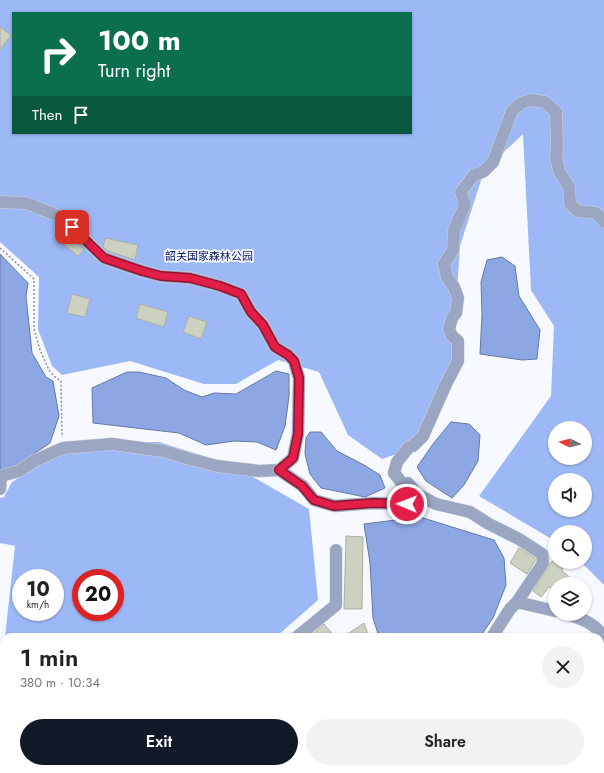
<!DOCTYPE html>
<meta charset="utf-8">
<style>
:root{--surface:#fff;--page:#f2f2f2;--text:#202124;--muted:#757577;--accent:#111827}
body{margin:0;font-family:Jost,"Noto Sans SC",sans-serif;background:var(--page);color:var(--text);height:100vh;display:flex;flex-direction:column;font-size:15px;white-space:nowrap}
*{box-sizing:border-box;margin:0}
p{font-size:13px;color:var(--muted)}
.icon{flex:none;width:22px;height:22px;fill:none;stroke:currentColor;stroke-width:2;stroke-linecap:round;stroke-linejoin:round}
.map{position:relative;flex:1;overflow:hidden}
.drawer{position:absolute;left:0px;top:633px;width:604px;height:140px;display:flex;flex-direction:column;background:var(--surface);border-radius:12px 12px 0 0;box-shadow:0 1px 3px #0004}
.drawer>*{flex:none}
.top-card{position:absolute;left:12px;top:12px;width:400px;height:122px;border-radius:0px;box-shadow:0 1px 3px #0004;background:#0b6e4f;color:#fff;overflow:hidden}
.needle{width:26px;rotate:276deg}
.fabs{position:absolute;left:548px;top:421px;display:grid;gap:8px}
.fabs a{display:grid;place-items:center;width:44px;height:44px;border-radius:50%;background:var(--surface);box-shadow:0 1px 3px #0004;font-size:20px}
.speed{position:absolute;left:12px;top:569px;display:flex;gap:8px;font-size:20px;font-weight:700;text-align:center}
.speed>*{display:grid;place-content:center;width:52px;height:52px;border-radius:50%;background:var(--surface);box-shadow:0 1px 3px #0004;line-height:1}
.speed small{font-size:10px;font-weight:400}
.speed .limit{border:6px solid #d22;background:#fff;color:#111}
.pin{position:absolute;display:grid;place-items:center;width:34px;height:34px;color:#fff;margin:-17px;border-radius:8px;box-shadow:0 2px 6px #0006}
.me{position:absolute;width:44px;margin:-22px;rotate:271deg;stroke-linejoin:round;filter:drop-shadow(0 0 3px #0008)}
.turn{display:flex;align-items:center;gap:14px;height:84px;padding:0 20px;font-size:18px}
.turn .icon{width:52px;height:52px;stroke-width:2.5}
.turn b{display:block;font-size:28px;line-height:34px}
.then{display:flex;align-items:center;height:38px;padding:0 20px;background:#0003;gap:8px;font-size:15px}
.round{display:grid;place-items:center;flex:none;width:42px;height:42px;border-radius:21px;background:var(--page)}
.head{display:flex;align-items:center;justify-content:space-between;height:68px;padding:0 20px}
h1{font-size:24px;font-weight:600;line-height:30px}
.button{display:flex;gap:8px;margin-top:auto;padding:8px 20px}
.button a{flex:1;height:46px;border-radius:24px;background:var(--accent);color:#fff;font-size:16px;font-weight:600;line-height:46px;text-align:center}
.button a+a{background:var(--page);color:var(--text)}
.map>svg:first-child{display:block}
</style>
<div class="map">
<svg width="604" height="773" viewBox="0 0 604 773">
<rect width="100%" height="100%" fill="#f6f9ff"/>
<!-- forest -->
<g fill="#9db8f6" fill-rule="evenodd">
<path d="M0,0H604V585L581,562H585V532H555V541L479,496L551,396L554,326L531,290L523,134L484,171L460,246L452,366L417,447L382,459L348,435L319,372L278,360L236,384H204L130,361L62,375L52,366L38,329L39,277L0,242ZM13,13H411V133H13ZM555,428H585V458H555ZM555,480H585V510H555Z"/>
<path d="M159,442L232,465L309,509L318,600L276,637H5L15,546L0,543V498L4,497L12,482L50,458L67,443ZM21,578H55V612H21ZM81,578H115V612H81Z"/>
</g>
<!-- water -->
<g fill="#8da7e4" stroke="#6679a5">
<path d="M0,254L28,283L26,296L32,353L46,377L53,381L59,416L50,443L13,468L0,470Z"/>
<path d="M502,257L515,266L519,296L540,330L537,359L522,360L480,354L482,314L481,282L487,260Z"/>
<path d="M276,371L289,374V396L285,426L276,450L257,442L234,441L206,445L179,433L93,423L92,388L127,372H139L166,378L184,390L202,397L214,393L236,394Z"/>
<path d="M451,422L469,424L480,435L478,461L464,485L452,498L426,481L417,467L433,444Z"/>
<path d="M310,432H321L337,451L364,465L380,475L385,488L365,497L321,488L310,474L305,454L306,438Z"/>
<path d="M420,517L494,540L504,558L506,585L493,618L480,637H379L373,618L370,563L364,524Z"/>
<path d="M604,714V757L600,762V719Z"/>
<path d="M557,769H594L591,773H553Z"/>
</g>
<!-- building -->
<g fill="#ccd1c1" stroke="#abb0a1">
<path d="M0,27L11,35L0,50Z"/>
<path d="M70,236L84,249L78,256L63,244Z"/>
<path d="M105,238L138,245L135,260L108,251L103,247Z"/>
<path d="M72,294L90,299L85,317L67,313Z"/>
<path d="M140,304L168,312L164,327L136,318Z"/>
<path d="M189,316L207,322L201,339L183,332Z"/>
<path d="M346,536L363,537L362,609H344Z"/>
<path d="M519,548L535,558V561L527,574L510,563Z"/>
<path d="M552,561L563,569L562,571L578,584H555V591L549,587L541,597L533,591Z"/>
<path d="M364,623L369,637H343Z"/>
<path d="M324,624L335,637H309Z"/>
</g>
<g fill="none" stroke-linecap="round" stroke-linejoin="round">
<!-- minor casing -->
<g stroke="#d0d3d9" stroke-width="13">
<g id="minor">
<path d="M0,202L26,203L61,217L104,258L142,271L161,276L190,278L220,286L241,294L251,312L263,325L275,347L289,355L294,361L299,378L298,434L293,458L279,470L259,471L217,466L190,459L163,451L112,444L63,448L34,461L19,471L1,476L0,489"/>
<path d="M279,470L303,486L314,500L335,506L373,503L407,504L410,493L394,473L397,462L409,447L413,446L423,436L446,384L458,361V341L452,336L449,329L452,318L456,313L458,298L454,287L447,278L444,264L453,250L454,230L465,205L461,192L473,176L484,171L493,162L512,111L521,103L531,100L545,102L556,112L557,147L556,156L559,171L569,187L570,204L578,211L596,213L604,222"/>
<path d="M408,483L417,494L436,504L470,512L489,524L519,539L542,554L543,563L517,602"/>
<path d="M568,614C584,620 594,623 604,637"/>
<path d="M297,637L336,605V550"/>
<path d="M492,637L510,609L517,602L555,611"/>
<path d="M0,685H4"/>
<path d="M267,769L283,773"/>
<path d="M357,769L370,773"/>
<path d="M451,769L458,773"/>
<path d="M135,772L136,769"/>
<path d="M307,773L331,769"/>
</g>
</g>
<!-- path -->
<path stroke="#8e9196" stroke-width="1.5" stroke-dasharray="2 2" stroke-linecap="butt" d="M0,248L34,279V329L40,350L49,370L54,376L61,381L62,437"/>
<!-- minor -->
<use href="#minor" stroke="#9ba7c2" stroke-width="12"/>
</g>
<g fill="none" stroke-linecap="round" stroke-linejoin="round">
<!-- route casing -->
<g stroke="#92132f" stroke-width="10">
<path id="route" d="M72,227L104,258L142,271L161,276L190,278L220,286L241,294L251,312L263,325L275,347L288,355L294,361L299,378L298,434L293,458L279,470L302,486L314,500L334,506L373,503L407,504"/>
</g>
<!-- route -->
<use href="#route" stroke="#e11d48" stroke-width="7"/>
</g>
<g text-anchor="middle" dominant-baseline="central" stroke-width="3.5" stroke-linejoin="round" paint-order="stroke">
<!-- park labels -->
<g font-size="11" fill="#0f2167" stroke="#f6f9ff">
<text x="209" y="256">韶关国家森林公园</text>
</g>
</g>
</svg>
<div class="fabs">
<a><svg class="needle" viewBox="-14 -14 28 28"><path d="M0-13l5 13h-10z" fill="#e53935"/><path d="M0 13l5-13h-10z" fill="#757577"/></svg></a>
<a><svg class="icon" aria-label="sound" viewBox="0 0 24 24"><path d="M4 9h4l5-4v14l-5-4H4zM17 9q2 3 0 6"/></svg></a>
<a><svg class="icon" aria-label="search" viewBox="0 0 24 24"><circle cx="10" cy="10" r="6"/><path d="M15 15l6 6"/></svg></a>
<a><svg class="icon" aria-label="layers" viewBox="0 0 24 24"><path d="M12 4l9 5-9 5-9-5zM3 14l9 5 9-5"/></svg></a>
</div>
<div class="speed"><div>10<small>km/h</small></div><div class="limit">20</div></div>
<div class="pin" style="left:72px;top:227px;background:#d93025"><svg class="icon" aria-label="arrive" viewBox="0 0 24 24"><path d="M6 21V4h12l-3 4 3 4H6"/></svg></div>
<svg class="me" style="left:407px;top:504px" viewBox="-20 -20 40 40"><circle r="17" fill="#e11d48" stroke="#fff" stroke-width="3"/><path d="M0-11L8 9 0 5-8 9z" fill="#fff"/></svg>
<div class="top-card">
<div class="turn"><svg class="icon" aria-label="right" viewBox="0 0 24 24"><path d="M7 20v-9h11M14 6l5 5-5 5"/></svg><div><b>100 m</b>Turn right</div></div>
<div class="then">Then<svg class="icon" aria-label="arrive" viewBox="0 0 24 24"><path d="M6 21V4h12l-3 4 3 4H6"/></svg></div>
</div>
<section class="drawer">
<div class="head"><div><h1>1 min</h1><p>380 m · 10:34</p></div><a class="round"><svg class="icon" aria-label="close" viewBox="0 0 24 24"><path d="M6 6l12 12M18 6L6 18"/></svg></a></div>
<div class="button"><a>Exit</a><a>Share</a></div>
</section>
</div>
